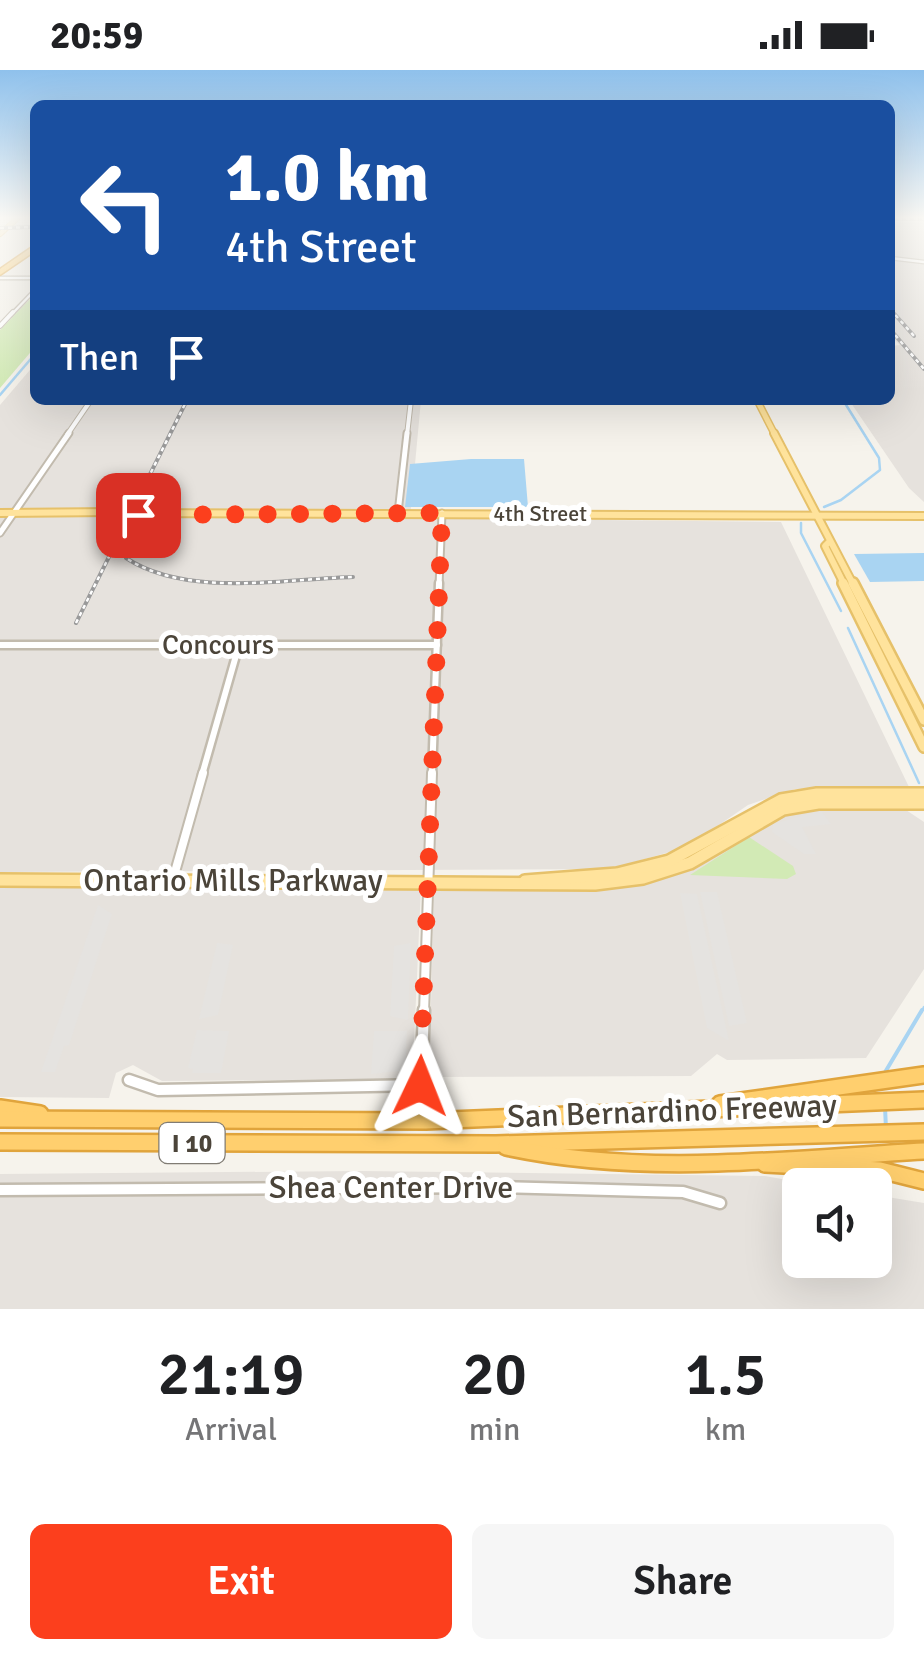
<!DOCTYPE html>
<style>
:root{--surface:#fff;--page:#f6f6f6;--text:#202124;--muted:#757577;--accent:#fc3f1d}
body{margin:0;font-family:Signika,sans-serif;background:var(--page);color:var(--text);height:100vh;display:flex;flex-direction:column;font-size:38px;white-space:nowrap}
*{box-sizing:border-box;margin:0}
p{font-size:32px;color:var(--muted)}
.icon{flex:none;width:55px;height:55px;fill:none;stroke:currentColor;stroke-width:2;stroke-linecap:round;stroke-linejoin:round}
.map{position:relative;height:1239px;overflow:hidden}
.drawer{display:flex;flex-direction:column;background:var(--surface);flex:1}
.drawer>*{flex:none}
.top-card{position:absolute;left:30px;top:30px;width:865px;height:305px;border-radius:15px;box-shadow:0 10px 40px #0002;background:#1a4fa0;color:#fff;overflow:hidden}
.fabs{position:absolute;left:782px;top:1098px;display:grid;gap:20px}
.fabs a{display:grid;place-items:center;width:110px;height:110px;border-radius:15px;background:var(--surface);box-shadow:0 10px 40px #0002;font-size:50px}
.pin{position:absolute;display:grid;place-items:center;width:85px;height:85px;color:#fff;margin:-42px;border-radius:20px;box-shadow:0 5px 15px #0006}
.me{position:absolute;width:110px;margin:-55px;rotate:2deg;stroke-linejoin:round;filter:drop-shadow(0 0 8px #0008)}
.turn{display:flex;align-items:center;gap:35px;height:210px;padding:0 30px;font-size:45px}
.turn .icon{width:130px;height:130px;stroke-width:2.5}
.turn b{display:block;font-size:70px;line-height:85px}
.then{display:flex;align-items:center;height:95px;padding:0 30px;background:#0003;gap:20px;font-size:38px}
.eta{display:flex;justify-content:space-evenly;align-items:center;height:170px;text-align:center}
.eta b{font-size:60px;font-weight:600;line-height:70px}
.button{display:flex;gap:20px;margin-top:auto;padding:20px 30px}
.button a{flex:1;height:115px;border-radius:15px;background:var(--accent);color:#fff;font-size:40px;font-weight:600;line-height:115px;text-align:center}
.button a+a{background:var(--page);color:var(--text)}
.status{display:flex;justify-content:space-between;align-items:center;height:70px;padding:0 50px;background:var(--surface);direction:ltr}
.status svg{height:28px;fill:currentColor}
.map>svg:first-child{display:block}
</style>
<div class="status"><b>20:59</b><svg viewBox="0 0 49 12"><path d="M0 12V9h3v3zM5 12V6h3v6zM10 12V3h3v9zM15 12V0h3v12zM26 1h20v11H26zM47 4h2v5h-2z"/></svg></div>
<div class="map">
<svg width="924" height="1239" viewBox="0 0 924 1239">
<rect width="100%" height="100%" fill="#f6f3ec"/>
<!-- industrial -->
<g fill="#e6e2dd">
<path d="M924,151V190L890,187V154Z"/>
<path d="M890,189L924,193V432L909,418L849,330H890V276L900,275L890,265Z"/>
<path d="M35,294V330H421L410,448L781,452L909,717L795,719L748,735L687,777L610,799L0,802V335Z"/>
<path d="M823,737L906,740L924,752V899L866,988L727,990L717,984L691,1006L429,1007L434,824L437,819H592L674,803L711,790L780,745Z"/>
<path d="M421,817L413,995L397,1009L162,1011L133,995L116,1003L109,1028L0,1027V818Z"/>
<path d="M360,1101L765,1106L816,1115H800V1190H875V1125L924,1133V1239H0V1104Z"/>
</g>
<!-- green -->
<g fill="#d2eab5">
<path d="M35,224V277L0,318V260Z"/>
<path d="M749,767L793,796L796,804L787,809L690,805Z"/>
</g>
<!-- parking -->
<g fill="#e5e3e0">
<path d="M815,742H822L831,754L802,757L816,784H804L772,762L773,754Z"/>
<path d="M700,822H717L747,953L729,956Z"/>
<path d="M680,823L697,824L729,971L707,958Z"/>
<path d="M98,835L112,844L69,975L64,976L55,1002H41Z"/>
<path d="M217,873L233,875L218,945L199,949Z"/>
<path d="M411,873L408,950L403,949L390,946L394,876Z"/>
<path d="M197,960L229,961L221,1003H192L193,999L188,998Z"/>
<path d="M374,961H407L406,992L399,1001L371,1004Z"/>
</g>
<!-- water -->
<g fill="#a9d4f2">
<path d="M471,389H524L528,437H405L410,394Z"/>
<path d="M924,483V511L870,512L854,484Z"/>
</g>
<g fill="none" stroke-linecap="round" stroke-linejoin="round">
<!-- stream-far1 -->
<g stroke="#a9d4f2" stroke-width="2.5">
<path d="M0,325L35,284"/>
<path d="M824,437L841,430L880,400L879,388L843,330"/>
<path d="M801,453V463L841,541"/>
<path d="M848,558L919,713"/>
<path d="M921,943L924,937"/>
</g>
<!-- stream -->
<g stroke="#a9d4f2" stroke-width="4">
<path d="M884,1004L922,940"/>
<path d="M885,1037L886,1059"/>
<path d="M877,1203L888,1107"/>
</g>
<!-- minor-far5 casing -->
<g stroke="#c2bbae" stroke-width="5">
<g id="minor-far5">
<path d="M890,188L924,192"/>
<path d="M0,208H35"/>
<path d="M11,245L35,220"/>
</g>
</g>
<!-- minor-far4 casing -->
<g stroke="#c2bbae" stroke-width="6">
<g id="minor-far4">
<path d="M0,256L13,242"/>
<path d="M67,365L91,330"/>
<path d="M407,365L411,330"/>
</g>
</g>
<!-- minor-far3 casing -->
<g stroke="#c2bbae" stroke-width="9">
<g id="minor-far3">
<path d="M398,443L407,363"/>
<path d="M0,463L69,363"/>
<path d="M439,516L442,443"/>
</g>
</g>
<!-- minor-far2 casing -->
<g stroke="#c2bbae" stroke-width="11">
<g id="minor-far2">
<path d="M0,575H437"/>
<path d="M202,705L239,575"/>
<path d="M432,705L439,513"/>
</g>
</g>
<!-- minor-far1 casing -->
<g stroke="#c2bbae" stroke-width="12">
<g id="minor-far1">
<path d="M173,809L203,703"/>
<path d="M424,943L432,703"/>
</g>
</g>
<!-- minor casing -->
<g stroke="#c2bbae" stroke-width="15">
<g id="minor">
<path d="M129,1010L158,1020L421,1015L424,940"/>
<path d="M0,1120L503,1117L683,1122L720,1133"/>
</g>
</g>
<!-- major-far4 casing -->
<g stroke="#e6c16a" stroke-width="6">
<path id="major-far4" d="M0,164L19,147"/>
</g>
<!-- major-far3 casing -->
<g stroke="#e6c16a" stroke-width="8">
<path id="major-far3" d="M757,330L775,365"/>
</g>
<!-- major-far2 casing -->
<g stroke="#e6c16a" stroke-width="10">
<g id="major-far2">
<path d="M774,363L854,516"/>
<path d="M0,443L114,442"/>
<path d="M113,443L924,446"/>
<path d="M828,473L825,476L845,516"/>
</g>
</g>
<!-- major-far1 casing -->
<g stroke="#e6c16a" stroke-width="14">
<g id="major-far1">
<path d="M843,513L924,677"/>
<path d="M853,513L924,650"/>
</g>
</g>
<!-- major casing -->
<g stroke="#e6c16a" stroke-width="16">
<g id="major">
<path d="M0,810L595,814L643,808L690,793L783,739L818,733H924"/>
<path d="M525,811L617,804L669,791L781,730L817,724H924"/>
</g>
</g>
<!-- highway-far1 casing -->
<g stroke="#e0a43c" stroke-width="8">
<path id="highway-far1" d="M0,202L35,178"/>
</g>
<!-- highway casing -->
<g stroke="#e0a43c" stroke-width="20">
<g id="highway">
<path d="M720,1034L924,1005"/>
<path d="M0,1038L40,1044"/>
<path d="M0,1049L426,1051L924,1030"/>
<path d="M0,1072L496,1074L924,1062"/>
<path d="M506,1077C644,1107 785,1089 924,1081"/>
<path d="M765,1094L880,1100L924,1111"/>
</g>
</g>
<!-- minor-far5 -->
<use href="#minor-far5" stroke="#fff" stroke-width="2.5"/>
<!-- minor-far4 -->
<use href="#minor-far4" stroke="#fff" stroke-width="4"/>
<!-- minor-far3 -->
<use href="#minor-far3" stroke="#fff" stroke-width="5"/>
<!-- minor-far2 -->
<use href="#minor-far2" stroke="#fff" stroke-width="6"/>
<!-- minor-far1 -->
<use href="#minor-far1" stroke="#fff" stroke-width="8"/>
<!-- minor -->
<use href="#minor" stroke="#fff" stroke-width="10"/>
<!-- major-far4 -->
<use href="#major-far4" stroke="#ffe39c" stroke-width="4"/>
<!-- major-far3 -->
<use href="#major-far3" stroke="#ffe39c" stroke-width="5"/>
<!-- major-far2 -->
<use href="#major-far2" stroke="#ffe39c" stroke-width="6"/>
<!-- major-far1 -->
<use href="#major-far1" stroke="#ffe39c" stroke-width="9"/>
<!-- major -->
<use href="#major" stroke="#ffe39c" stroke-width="11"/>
<!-- highway-far1 -->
<use href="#highway-far1" stroke="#ffcf6e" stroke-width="5"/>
<!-- highway -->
<use href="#highway" stroke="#ffcf6e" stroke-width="15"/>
<!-- rail casing -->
<g stroke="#9a9a9a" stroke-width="4">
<g id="rail">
<path d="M890,149H924"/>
<path d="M0,158L35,157"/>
<path d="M890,239L914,266"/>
<path d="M890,259L924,299"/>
<path d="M120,459L126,488C187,528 283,509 353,507"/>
<path d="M76,553L187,330"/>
</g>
</g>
<!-- rail -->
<use href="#rail" stroke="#fff" stroke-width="2.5" stroke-dasharray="4" stroke-linecap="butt"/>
</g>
<!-- sky -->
<linearGradient id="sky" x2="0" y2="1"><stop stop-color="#8fc1ec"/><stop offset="0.46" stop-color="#fbfaf6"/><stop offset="1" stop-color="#fbfaf6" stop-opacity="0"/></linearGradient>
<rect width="924" height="321" fill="url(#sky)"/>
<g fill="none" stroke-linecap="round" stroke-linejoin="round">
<!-- route -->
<path stroke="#fc3f1d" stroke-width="18" stroke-dasharray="0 32.4" d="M138,445L442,443L420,1016"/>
</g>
<g text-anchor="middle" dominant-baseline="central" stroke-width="10" stroke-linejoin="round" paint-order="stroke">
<!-- far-street labels -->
<g font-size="22" fill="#4b4439" stroke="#fff">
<text x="540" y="443">4th Street</text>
</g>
<!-- shield labels -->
<rect fill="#fff" stroke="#817c74" stroke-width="2.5" x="159.5" y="1053" width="65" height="40" rx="8"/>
<g font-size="25" font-weight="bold" fill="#4b4439">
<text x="192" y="1073">I 10</text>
</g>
<!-- street labels -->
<g font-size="28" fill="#4b4439" stroke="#fff">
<text x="218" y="575">Concours</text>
</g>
<!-- near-street labels -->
<g font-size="32" fill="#4b4439" stroke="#fff">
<text x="233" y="810">Ontario Mills Parkway</text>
<text transform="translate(672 1041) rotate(-2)">San Bernardino Freeway</text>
<text x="391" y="1117">Shea Center Drive</text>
</g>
</g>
</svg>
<div class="fabs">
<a><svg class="icon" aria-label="sound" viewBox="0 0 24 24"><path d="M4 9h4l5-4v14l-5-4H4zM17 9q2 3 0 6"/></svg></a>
</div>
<div class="pin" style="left:138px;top:445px;background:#d93025"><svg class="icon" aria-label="arrive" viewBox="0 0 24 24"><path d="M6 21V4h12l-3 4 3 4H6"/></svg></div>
<svg class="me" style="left:420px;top:1016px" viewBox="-20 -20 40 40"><path d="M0-17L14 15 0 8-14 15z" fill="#fc3f1d" stroke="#fff" stroke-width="4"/></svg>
<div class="top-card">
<div class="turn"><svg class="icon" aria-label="left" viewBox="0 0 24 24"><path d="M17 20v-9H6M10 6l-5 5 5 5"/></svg><div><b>1.0 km</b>4th Street</div></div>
<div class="then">Then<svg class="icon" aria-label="arrive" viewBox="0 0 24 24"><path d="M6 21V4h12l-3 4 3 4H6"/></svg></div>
</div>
</div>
<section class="drawer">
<div class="eta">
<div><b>21:19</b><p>Arrival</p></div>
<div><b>20</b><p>min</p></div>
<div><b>1.5</b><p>km</p></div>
</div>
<div class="button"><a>Exit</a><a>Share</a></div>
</section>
